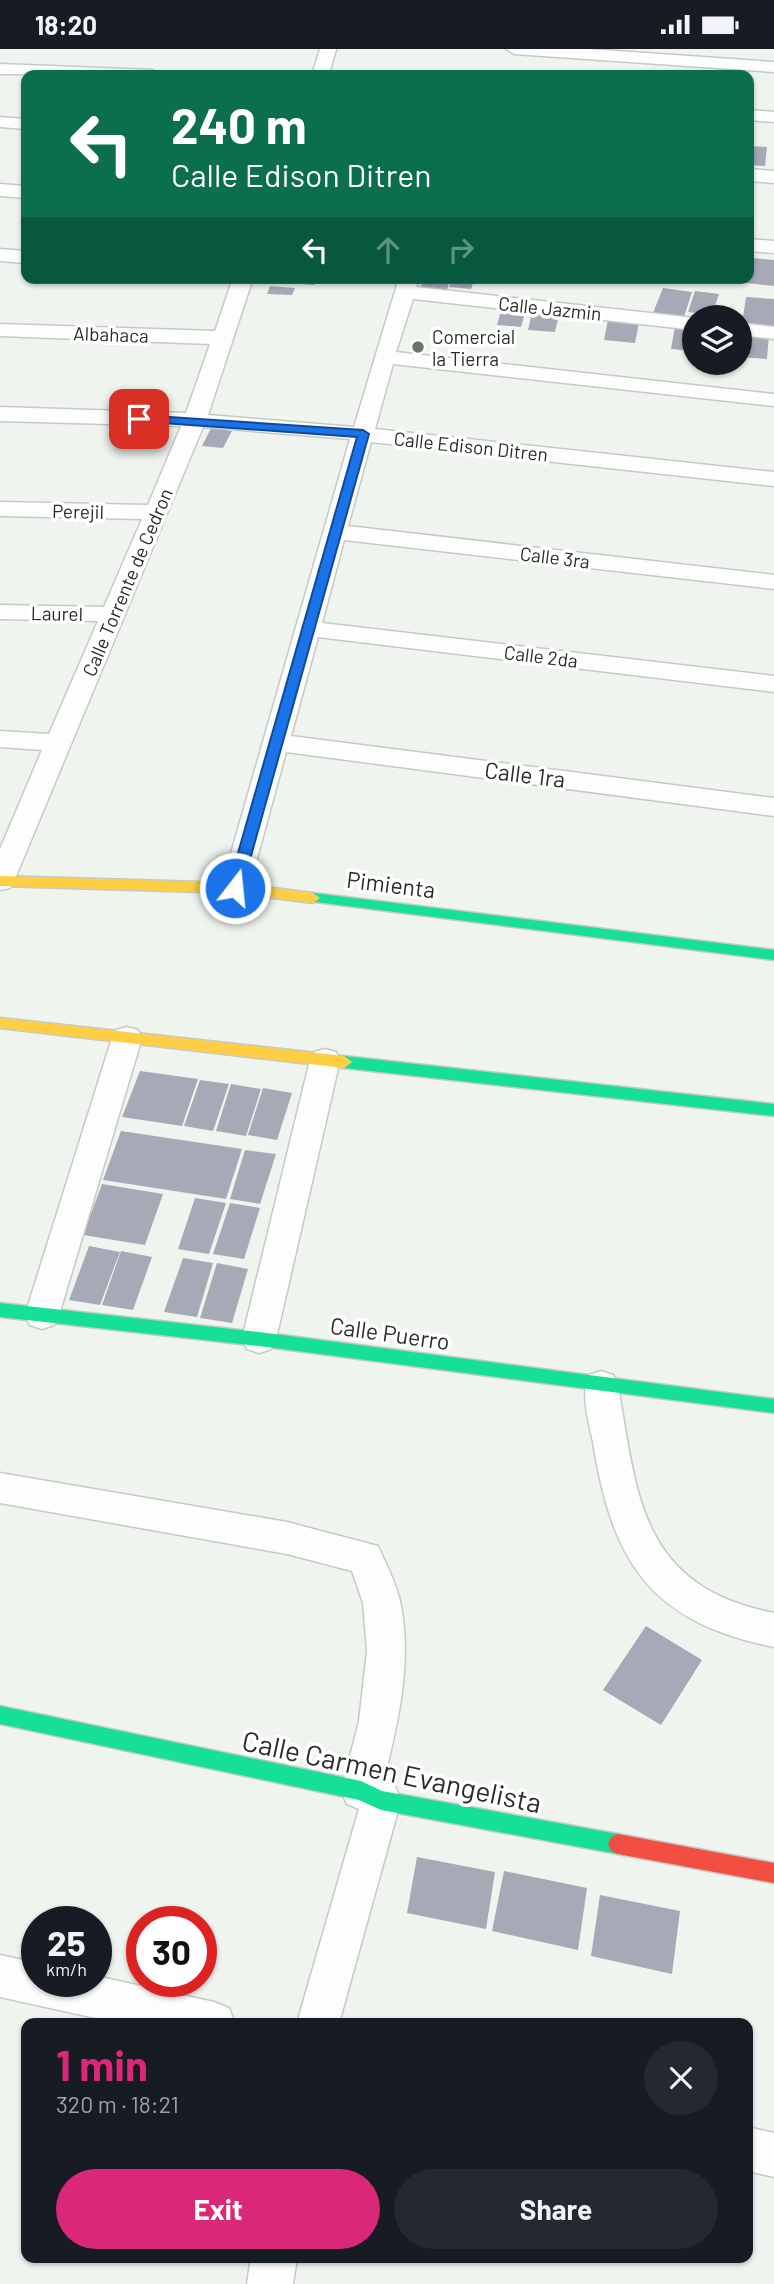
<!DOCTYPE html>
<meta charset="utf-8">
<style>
:root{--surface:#171b24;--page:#242831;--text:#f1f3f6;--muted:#9ea1a6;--accent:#db2777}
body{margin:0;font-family:Barlow,sans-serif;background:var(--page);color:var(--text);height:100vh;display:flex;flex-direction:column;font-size:26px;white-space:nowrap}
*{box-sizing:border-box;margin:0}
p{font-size:23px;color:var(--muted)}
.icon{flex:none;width:38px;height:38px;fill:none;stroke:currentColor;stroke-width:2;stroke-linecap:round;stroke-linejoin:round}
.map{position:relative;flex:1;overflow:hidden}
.sheet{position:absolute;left:21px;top:1969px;width:732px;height:245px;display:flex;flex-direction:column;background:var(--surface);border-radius:14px;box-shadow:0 2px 5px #0004}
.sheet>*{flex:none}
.banner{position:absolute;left:21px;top:21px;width:733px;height:214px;border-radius:14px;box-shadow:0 2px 5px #0004;background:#0b6e4f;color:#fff;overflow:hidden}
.fabs{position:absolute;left:682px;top:256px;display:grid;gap:14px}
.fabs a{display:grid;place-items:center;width:70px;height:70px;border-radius:50%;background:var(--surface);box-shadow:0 2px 5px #0004;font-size:35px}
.speed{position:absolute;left:21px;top:1857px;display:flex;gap:14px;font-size:35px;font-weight:700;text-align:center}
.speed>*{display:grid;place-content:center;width:91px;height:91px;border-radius:50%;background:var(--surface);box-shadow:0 2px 5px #0004;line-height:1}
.speed small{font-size:18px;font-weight:400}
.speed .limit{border:10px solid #d22;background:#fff;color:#111}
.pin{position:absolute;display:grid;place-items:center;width:60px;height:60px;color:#fff;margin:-30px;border-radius:14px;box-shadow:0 4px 10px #0006}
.me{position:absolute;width:77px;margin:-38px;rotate:16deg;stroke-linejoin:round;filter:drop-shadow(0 0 5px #0008)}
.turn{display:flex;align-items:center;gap:24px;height:147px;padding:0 35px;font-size:32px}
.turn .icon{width:91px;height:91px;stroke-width:2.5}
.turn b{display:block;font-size:49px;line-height:60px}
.lanes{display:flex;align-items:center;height:66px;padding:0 35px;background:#0003;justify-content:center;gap:35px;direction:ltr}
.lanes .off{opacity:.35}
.round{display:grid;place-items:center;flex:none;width:74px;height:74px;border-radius:37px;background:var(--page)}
.head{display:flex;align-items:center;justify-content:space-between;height:119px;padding:0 35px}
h1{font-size:42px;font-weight:700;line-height:52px;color:var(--accent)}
.button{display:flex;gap:14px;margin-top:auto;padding:14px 35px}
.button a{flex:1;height:80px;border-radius:42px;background:var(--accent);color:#fff;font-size:28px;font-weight:700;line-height:80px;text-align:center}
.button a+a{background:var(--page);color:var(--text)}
.status{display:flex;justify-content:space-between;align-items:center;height:49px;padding:0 35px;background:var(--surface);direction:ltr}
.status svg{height:19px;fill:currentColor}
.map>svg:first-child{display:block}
</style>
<div class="status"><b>18:20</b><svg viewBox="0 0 49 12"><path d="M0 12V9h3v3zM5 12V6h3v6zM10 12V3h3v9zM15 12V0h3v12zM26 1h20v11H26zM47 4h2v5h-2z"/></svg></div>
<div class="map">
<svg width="774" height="2235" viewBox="0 0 774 2235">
<rect width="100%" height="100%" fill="#eff4ef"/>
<!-- building -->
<g fill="#a8a9b6">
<path d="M749,97L767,98L765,117L749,116Z"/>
<path d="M752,209L774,211V237L746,234Z"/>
<path d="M272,229H317L314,236L271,232Z"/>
<path d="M453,229H475L471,240L449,238Z"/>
<path d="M423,232L449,234L447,241L421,238Z"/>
<path d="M270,237L295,239L292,246L267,245Z"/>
<path d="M663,239L692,243L684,268L653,264Z"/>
<path d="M695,242L719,245L712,266L688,263Z"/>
<path d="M746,248L774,250V277L742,274Z"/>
<path d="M502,258L526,260L521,278L497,276Z"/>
<path d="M533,259L560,261L555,283L528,281Z"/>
<path d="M608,271L639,274L635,294L604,291Z"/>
<path d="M675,277L695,278V302L671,300Z"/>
<path d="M740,283L769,286L767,310L740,308Z"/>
<path d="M211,379L232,382L223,399L202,397Z"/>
<path d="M140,1022L198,1030L182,1077L122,1068Z"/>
<path d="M200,1031L229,1035L213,1082L184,1077Z"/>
<path d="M231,1035L261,1040L246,1087L216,1082Z"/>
<path d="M263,1039L292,1044L277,1091L248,1086Z"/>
<path d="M121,1082L242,1100L226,1150L103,1131Z"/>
<path d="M245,1101L276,1105L260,1155L230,1150Z"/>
<path d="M102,1135L163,1145L145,1196L83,1186Z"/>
<path d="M195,1149L226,1154L209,1205L178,1200Z"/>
<path d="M230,1154L260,1159L244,1210L213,1205Z"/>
<path d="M89,1197L120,1203L100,1256L69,1251Z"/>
<path d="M121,1202L152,1208L133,1261L102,1256Z"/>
<path d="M183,1209L213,1214L197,1268L164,1263Z"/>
<path d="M217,1214L248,1220L232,1274L200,1269Z"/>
<path d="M646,1577L702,1611L661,1676L603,1641Z"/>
<path d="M417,1808L495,1823L486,1880L407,1864Z"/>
<path d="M504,1822L587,1839L578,1901L492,1882Z"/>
<path d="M600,1846L680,1862L672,1925L591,1907Z"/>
</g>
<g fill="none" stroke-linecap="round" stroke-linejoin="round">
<!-- street casing -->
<g stroke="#c6cac6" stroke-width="3">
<g id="street">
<path d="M320,0H336L329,26H312Z"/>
<path d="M506,0H588L774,13V23L514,5Z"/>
<path d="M0,15L152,21L161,26L0,25Z"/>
<path d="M749,61L774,63V73L749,71Z"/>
<path d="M0,68L26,70V80L0,78Z"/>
<path d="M749,120L774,122V134L749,132Z"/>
<path d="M0,135L26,137V149L0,147Z"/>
<path d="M749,190L774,192V204L749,202Z"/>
<path d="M0,200L26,202V214L0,212Z"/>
<path d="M233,229H253L208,366L354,378L399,229H419L416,238L695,269V281L413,250L396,303L774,345V357L393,315L375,380L774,423V437L371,393L348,477L774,526V540L344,491L322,574L774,627V643L318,588L291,687L774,749V767L286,703L249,839L245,846L235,848L225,846L221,839L350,390L203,378L14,832L10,839L0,841V800L42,701L0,698V682L49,685L98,572L0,570V556L104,558L142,470L0,467V453L148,456L181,377L0,372V358L186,364L210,295L0,287V275L215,282Z"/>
<path d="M740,274L774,278V290L740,286Z"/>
<path d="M127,978L138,981L142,989L59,1266L54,1276L42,1280L30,1276L25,1266L112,989L116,981Z"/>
<path d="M325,1000L336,1003L340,1011L276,1290L271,1300L259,1304L247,1300L242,1290L310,1011L314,1003Z"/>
<path d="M601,1322L613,1326L618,1336C637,1449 641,1538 774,1564V1598C650,1573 612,1513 593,1393C589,1373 580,1345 589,1326Z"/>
<path d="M0,1424L287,1473L378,1497C386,1515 396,1534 400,1552C413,1612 398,1675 383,1733L395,1737L401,1751L339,1974H297L359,1760L347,1755L341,1742L359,1672L367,1602L363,1554L352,1522L287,1505L0,1454Z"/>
<path d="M0,1906L37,1914V1932H96V1927L214,1953L229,1959L235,1974H118L0,1948Z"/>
<path d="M747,2078L774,2084V2128L747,2122Z"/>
<path d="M251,2208H297L293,2235H247Z"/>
</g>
</g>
<!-- fast casing -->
<g stroke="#c6cac6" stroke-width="3">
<g id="fast">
<path d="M313,844L774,901V911L308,852L306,849Z"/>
<path d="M344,1007L774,1055V1067L344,1019L336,1013Z"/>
<path d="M0,1254L259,1283L774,1350V1364L259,1297L0,1268Z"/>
<path d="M0,1657L361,1732L382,1742L618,1785L625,1788L628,1795L625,1802L618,1805L381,1761L359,1751L0,1675Z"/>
</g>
</g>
<!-- slow casing -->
<g stroke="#c6cac6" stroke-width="3">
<g id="slow">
<path d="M0,827L235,834L313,844L320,849L313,854L235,844L0,837Z"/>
<path d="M0,969L344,1007L352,1013L344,1019L0,979Z"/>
</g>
</g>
<!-- jam casing -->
<g stroke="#c6cac6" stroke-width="3">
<path id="jam" d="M618,1785L774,1814V1834L618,1805L611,1802L608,1795L611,1788Z"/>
</g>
<!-- street -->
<use href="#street" fill="#fdfdfd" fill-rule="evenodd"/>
<!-- fast -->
<use href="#fast" fill="#16e098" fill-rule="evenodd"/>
<!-- slow -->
<use href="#slow" fill="#ffcf43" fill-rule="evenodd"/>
<!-- jam -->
<use href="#jam" fill="#f24e42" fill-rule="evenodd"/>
</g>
<!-- route -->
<path fill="#1a73e8" stroke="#114b97" stroke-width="2" d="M139,366L363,381L369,385L242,839L235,843L228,839L357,388L135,372L134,370Z"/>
<!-- markers -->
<circle fill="#6f736f" stroke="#fff" stroke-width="2.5" cx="418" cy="298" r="7"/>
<g text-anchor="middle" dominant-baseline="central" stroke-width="7" stroke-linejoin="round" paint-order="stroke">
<!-- far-street labels -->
<g font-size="19" fill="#2a2d2a" stroke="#fff">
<text transform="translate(550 259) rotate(6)">Calle Jazmin</text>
<text transform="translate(111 285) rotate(2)">Albahaca</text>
<text transform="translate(471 397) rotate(6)">Calle Edison Ditren</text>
<text transform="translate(78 462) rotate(1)">Perejil</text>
<text transform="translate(555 508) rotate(7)">Calle 3ra</text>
<text transform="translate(127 533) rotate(-67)">Calle Torrente de Cedron</text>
<text transform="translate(57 564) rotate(1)">Laurel</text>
<text transform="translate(541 607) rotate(7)">Calle 2da</text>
</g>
<!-- far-poi labels -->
<g font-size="19" fill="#2a2d2a" stroke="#fff" text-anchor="start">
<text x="432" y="287">Comercial<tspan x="432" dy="22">la Tierra</tspan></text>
</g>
<!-- street labels -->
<g font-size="23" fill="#2a2d2a" stroke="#fff">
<text transform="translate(525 725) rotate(7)">Calle 1ra</text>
<text transform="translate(391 835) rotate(7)">Pimienta</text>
<text transform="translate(390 1284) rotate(8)">Calle Puerro</text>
</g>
<!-- near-street labels -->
<g font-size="28" fill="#2a2d2a" stroke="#fff">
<text transform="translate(392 1722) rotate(12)">Calle Carmen Evangelista</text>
</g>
</g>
</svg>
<div class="fabs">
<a><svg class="icon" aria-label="layers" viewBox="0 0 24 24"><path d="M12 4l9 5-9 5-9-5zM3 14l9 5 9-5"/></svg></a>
</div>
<div class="speed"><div>25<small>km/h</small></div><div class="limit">30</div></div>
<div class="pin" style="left:139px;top:370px;background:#d93025"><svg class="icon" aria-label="arrive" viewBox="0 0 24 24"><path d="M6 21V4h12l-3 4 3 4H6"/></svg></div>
<svg class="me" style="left:235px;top:839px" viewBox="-20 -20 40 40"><circle r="17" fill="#1a73e8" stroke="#fff" stroke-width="3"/><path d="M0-11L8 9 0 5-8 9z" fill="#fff"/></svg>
<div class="banner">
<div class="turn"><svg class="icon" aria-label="left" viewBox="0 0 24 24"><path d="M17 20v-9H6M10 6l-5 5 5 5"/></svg><div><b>240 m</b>Calle Edison Ditren</div></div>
<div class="lanes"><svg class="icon" aria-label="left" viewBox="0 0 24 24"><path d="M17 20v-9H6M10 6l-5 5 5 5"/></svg><svg class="icon off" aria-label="ahead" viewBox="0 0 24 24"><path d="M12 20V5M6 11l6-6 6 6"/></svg><svg class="icon off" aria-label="right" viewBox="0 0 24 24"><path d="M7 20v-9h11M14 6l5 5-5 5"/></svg></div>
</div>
<section class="sheet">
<div class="head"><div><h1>1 min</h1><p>320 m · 18:21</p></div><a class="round"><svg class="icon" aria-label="close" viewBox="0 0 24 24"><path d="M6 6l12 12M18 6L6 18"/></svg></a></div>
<div class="button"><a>Exit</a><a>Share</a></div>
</section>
</div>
